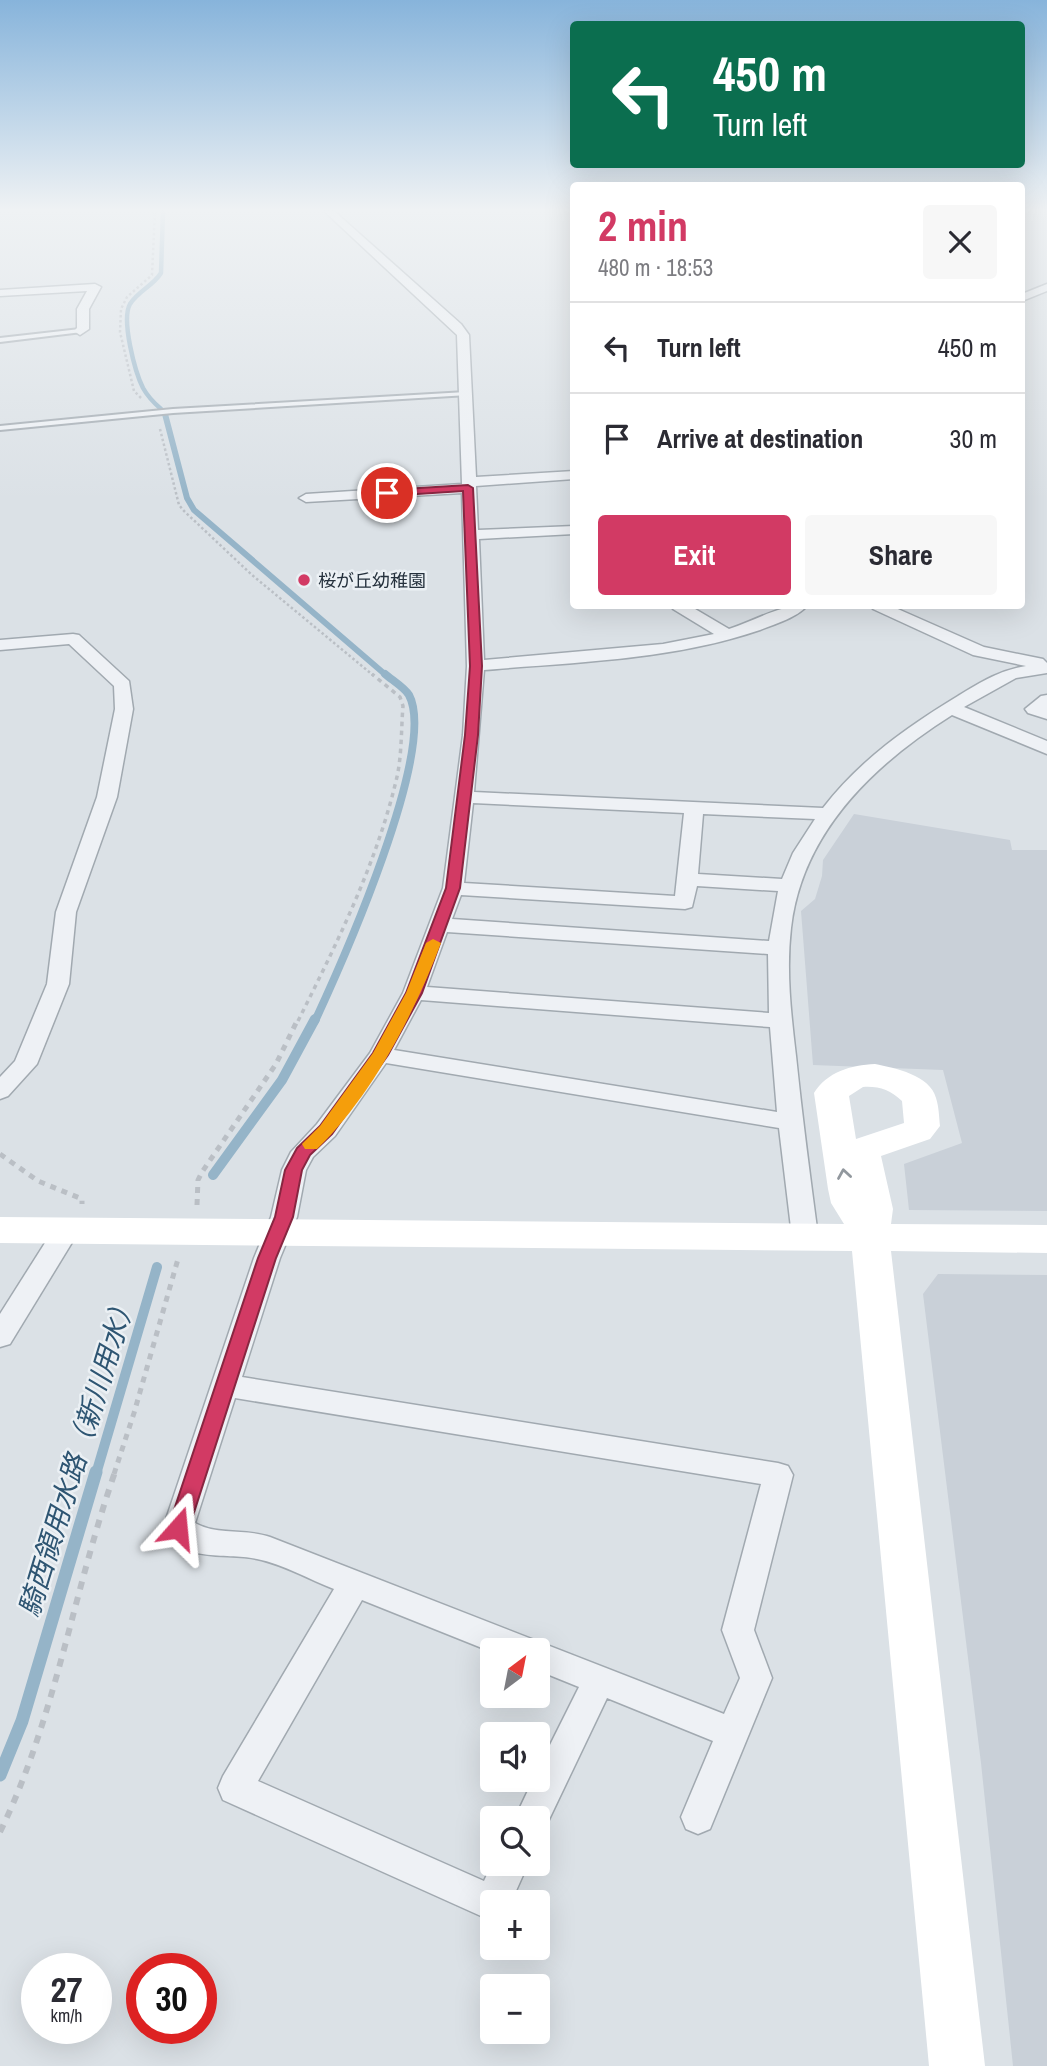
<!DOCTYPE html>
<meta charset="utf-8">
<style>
:root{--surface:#fff;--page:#f7f7f7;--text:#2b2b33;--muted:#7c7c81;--line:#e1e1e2;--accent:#d23a64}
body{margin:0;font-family:"Archivo Narrow","Noto Sans JP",sans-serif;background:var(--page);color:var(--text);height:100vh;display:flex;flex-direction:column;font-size:26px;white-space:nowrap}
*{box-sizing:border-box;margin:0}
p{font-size:23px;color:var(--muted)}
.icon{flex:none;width:38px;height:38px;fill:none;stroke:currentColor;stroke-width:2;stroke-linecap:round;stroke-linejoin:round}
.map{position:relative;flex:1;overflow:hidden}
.details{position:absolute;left:570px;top:182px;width:455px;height:427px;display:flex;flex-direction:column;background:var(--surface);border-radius:7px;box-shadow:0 7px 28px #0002}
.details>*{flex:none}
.banner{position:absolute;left:570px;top:21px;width:455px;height:147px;border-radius:7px;box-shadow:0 7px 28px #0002;background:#0b6e4f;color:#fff;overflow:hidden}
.needle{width:46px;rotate:32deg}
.controls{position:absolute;left:480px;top:1638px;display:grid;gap:14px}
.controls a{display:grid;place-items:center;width:70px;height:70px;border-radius:7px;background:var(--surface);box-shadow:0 7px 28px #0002;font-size:35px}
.speed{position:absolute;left:21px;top:1953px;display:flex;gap:14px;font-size:35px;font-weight:700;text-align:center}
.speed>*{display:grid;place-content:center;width:91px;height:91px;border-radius:50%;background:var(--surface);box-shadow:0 7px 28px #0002;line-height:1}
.speed small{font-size:18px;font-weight:400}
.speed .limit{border:10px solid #d22;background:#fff;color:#111}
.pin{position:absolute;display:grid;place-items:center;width:60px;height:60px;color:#fff;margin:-30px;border:4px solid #fff;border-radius:50%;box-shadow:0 2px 7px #0007}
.me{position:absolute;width:77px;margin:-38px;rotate:18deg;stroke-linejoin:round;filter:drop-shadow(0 0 5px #0008)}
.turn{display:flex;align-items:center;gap:24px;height:147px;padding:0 28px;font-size:32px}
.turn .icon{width:91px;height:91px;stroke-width:2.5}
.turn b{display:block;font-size:49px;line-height:60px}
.round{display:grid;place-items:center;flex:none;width:74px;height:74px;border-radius:7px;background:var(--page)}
.overview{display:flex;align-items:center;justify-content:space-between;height:119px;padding:0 28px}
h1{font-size:42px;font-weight:800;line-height:52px;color:var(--accent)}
.button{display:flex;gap:14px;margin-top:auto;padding:14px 28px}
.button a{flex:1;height:80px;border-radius:7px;background:var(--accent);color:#fff;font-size:28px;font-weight:800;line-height:80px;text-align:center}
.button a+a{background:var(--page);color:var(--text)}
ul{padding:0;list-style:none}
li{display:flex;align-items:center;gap:21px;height:91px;padding:0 28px;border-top:2px solid var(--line)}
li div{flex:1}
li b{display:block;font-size:26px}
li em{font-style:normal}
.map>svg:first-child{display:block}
</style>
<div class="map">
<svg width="1047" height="2066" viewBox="0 0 1047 2066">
<rect width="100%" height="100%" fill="#dbe1e6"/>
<!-- built -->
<g fill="#c9d0d8">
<path d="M854,814L1010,840L1012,850H1047V1211L909,1210L904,1164L962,1143L943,1070L813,1065L801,911L815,899L822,876L823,860Z"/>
<path d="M938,1274L1047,1275V2066H1013L981,1763L923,1294Z"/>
</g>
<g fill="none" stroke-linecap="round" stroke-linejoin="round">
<!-- stream-far4 -->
<path stroke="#95b4c8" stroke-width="4.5" d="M161,409C154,403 148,397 143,388C135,372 121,320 130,304C138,291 153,286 161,273L163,211"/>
<!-- stream-far3 -->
<path stroke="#95b4c8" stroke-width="6" d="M165,414L187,498L194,510L387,676"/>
<!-- stream-far2 -->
<path stroke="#95b4c8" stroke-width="8" d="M315,1021C341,965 438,749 409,695C405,688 392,680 385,674"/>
<!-- stream-far1 -->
<g stroke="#95b4c8" stroke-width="10">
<path d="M213,1175L282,1080L315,1019"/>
<path d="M96,1474L157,1267"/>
</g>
<!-- stream -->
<path stroke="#95b4c8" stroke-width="13" d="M0,1775L22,1721L96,1472"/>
<!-- lane casing -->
<g stroke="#a1a9b0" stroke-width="4">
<g id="lane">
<path d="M80,329L83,331L82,332L0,342V338Z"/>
<path d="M466,392L468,393V395L173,413L0,430V426L173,409Z"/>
</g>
</g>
<!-- street casing -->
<g stroke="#a1a9b0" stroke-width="3">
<g id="street">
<path d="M324,211H334L461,324L469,335L476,477L574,471V479L476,486L478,530L574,526V534L479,539L484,660L663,644L714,634L673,609L671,606H690L729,629C754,621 781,604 807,606C796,618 775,624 760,630C672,660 577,662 484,670L474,792L823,808C860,760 907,727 958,696C981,682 1000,670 1026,666L973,655L873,609L871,606H891L984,647L1043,659L1047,663V673L1016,678L964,707L1047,741V754L952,715C874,764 802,832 791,928C786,971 791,1014 796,1056C802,1116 810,1176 818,1236L814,1243L805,1245L796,1243L792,1236L779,1128L386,1063L335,1136L313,1157L306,1170L297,1217L280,1258L242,1377L778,1463L788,1466L793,1475L754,1630L772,1678L710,1829L698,1834L686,1829L681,1817L713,1741L607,1698L544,1830L537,1833V1818H515L533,1780H537V1771L579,1687L537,1670V1650L492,1652L362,1600L258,1781L484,1881L492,1864H528L511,1902H492V1921L223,1800L218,1788L223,1776L334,1589C310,1580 283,1564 257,1559C225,1552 181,1564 163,1528L254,1258L271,1217L282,1170L291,1152L317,1124L370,1053L403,993L443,888L463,735L467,666L462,493L306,502L299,498L306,494L462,484L457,335ZM473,803L684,813L675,896L464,883ZM703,814L815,819L793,853L782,879L698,874ZM697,886L778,891L769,941L452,919L461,895L685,909L692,907ZM447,932L768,954L769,1013L427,987ZM421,1000L770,1027L777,1112L394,1050ZM235,1398L761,1484L722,1630L740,1678L724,1714L270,1537C245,1528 218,1536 195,1523Z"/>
<path d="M95,284L101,287L89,309V329L80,335L74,331L77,328V309L87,291L0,296V290Z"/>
<path d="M1047,284V291L1022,301V294Z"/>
<path d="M73,634L79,635L129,681L133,709L117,797L76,912L69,984L37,1064L8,1096L0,1099V1077L15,1061L47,984L56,912L97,797L115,709L114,686L69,644L0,650V640Z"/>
<path d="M1047,695V719L1028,713L1025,709L1041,696Z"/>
<path d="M66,1222L75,1224L79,1231L10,1344L0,1347V1314L57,1224Z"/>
</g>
</g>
<!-- path-far3 -->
<g stroke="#babfc5" stroke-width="2.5" stroke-dasharray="2.5 2.5" stroke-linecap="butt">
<path d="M141,398L134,391L120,332L121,309L127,297L152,275L155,211"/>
<path d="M160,429L179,505L184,511L252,575L374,676"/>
</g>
<!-- path-far2 -->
<path stroke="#babfc5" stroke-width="3.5" stroke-dasharray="4.5 4.5" stroke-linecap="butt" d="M298,1021C336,945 376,865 396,781C402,758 401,730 403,706L400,697L372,674"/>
<!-- path-far1 -->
<g stroke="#babfc5" stroke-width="5" stroke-dasharray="6 6" stroke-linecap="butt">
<path d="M0,1154L38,1181L82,1199V1204"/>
<path d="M197,1205L198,1180L202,1172L276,1064L298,1019"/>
<path d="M114,1474L134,1413L178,1259"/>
</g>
<!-- path -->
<path stroke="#babfc5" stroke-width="6" stroke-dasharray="8 8" stroke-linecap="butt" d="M0,1832C56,1717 73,1592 115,1472"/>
<!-- lane -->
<use href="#lane" fill="#eef1f5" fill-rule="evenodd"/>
<!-- street -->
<use href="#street" fill="#eef1f5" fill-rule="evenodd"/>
<!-- secondary -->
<path fill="#fff" fill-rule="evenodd" d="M875,1064C895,1068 930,1075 936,1098C939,1107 939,1117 940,1126L930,1139L881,1156L893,1209L891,1224L1047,1225V1253L891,1251L985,2066H929L852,1251L0,1243V1217L844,1224L831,1203L828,1189L814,1093C827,1072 851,1065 875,1064ZM863,1087C879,1086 890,1090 902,1101L904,1123L856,1139L849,1096Z"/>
</g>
<!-- one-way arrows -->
<defs><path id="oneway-chevron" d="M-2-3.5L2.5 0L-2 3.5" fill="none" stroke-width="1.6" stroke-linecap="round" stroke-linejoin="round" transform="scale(1.75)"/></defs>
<use stroke="#92989e" href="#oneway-chevron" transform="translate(844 1174) rotate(-99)"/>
<!-- sky -->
<linearGradient id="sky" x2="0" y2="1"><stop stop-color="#87b4db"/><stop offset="0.42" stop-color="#eff2f4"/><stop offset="1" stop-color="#eff2f4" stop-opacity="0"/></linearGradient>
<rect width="1047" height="500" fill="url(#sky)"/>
<!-- route -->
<path fill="#d23a64" stroke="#882641" stroke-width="2" d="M468,485L473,488L482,666L478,735L460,888L422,993L388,1055L332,1134L310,1155L302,1170L293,1217L276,1258L189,1528L186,1535L178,1537L171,1535L168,1528L258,1258L275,1217L285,1170L297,1148L320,1126L373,1053L406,993L446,888L465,735L470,666L463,491L387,496L382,493L387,490Z"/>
<!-- slow -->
<path fill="#f59e0b" d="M433,939L441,943C414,1014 372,1096 317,1149H305L302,1144L320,1126L373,1053L406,993L426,943Z"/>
<!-- markers -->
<circle fill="#d23a64" stroke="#ebf0f4" stroke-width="2.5" cx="304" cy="580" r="7"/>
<g text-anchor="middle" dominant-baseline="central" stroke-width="5" stroke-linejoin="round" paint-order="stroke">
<!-- far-poi labels -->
<g font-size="18" fill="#25313d" stroke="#ebf0f4" text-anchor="start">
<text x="318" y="580">桜が丘幼稚園</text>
</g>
<!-- near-water labels -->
<g font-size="28" font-style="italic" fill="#2e5572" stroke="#ebf0f4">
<text transform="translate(77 1455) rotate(-73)">騎西領用水路（新川用水）</text>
</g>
</g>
</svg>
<div class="controls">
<a><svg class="needle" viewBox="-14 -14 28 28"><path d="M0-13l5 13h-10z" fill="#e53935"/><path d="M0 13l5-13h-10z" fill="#7c7c81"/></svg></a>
<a><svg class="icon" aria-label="sound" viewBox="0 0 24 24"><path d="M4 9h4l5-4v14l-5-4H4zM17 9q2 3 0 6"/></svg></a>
<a><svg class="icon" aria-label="search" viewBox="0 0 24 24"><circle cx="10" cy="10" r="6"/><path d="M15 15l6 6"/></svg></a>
<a>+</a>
<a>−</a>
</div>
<div class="speed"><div>27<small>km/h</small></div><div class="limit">30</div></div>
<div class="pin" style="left:387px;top:493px;background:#d93025"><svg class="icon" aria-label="arrive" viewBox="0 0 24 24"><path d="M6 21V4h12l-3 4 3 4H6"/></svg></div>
<svg class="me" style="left:178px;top:1528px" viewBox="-20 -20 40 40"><path d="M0-17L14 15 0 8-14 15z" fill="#d23a64" stroke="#fff" stroke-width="4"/></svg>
<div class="banner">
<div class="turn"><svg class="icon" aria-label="left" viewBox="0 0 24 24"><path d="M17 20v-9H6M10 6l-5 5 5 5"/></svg><div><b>450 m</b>Turn left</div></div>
</div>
<section class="details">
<div class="overview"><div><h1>2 min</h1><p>480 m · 18:53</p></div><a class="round"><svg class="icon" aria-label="close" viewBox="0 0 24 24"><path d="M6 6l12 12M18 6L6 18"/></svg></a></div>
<ul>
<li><svg class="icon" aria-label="left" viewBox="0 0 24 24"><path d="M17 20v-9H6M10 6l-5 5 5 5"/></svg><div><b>Turn left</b></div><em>450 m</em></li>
<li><svg class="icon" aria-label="arrive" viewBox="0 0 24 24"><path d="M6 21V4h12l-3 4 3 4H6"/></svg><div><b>Arrive at destination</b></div><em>30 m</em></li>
</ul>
<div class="button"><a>Exit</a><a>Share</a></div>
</section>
</div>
